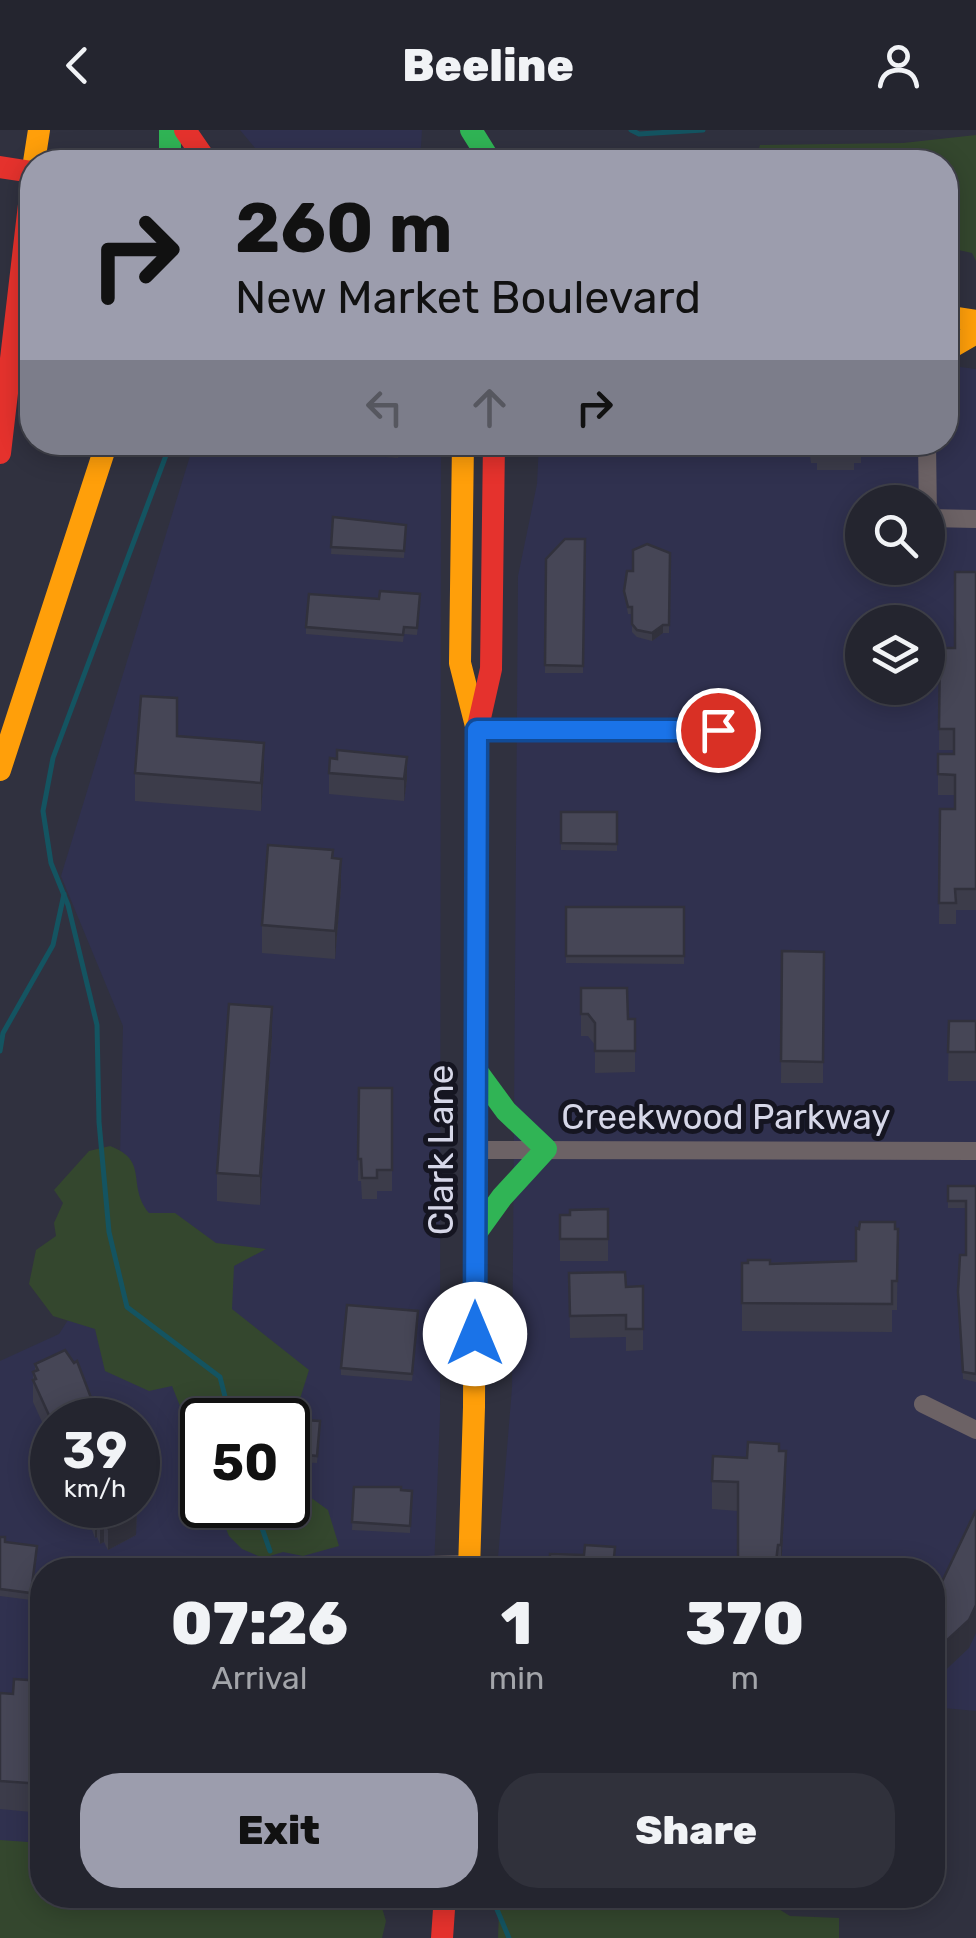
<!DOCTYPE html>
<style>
:root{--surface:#24252f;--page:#30313b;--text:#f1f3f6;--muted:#a3a5aa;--line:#41424b;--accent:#9c9dad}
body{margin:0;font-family:Rubik,sans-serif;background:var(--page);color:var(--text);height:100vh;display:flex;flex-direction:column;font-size:38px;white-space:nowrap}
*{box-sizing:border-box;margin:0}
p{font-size:32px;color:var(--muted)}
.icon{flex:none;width:55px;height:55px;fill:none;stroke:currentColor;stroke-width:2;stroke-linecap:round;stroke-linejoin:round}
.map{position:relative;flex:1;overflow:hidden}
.sheet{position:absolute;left:30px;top:1428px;width:915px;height:350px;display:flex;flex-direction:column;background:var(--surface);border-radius:40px;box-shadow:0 5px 25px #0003,0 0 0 2px var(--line)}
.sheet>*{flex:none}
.guide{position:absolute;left:20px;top:20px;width:938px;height:305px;border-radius:40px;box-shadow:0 5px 25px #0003,0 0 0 2px var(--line);background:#9c9dad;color:#111;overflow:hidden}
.tools{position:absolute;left:845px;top:355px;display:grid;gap:20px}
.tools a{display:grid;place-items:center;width:100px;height:100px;border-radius:50%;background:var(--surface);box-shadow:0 5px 25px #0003,0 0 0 2px var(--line);font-size:50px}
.speed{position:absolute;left:30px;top:1268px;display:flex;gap:20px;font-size:50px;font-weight:700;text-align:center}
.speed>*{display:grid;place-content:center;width:130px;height:130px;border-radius:50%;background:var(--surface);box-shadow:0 5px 25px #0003,0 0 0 2px var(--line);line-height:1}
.speed small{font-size:25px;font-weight:400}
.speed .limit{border:5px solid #111;border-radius:15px;background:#fff;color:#111}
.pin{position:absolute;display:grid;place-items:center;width:85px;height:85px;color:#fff;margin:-42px;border:5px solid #fff;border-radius:50%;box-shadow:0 2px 10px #0007}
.me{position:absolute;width:110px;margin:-55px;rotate:0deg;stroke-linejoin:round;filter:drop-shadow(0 0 8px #0008)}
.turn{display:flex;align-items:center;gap:35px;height:210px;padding:0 50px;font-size:45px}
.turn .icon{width:130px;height:130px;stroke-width:2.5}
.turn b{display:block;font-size:70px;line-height:85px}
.lanes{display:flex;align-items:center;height:95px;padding:0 50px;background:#0003;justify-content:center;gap:50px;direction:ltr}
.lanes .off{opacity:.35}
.eta{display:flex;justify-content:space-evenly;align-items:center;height:170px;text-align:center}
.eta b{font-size:60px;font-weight:800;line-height:70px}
.cta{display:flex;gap:20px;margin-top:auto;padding:20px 50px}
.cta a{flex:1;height:115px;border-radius:40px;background:var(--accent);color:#111;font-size:40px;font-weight:800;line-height:115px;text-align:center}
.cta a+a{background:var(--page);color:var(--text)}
header{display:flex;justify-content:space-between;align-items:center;height:130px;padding:0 50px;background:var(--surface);font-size:45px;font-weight:800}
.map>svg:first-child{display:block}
</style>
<header><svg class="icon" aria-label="back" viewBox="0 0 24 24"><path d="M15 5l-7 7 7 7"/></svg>Beeline<svg class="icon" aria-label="person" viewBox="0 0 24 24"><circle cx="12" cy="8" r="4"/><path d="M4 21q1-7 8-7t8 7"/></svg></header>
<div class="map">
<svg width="976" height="1808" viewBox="0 0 976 1808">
<rect width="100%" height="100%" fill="#30313f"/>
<!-- built -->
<g fill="#30314f" fill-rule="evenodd">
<path d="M240,0H422L420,32H380L255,18Z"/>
<path d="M945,235L976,239V1581L933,1577L932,1440H497L512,1258L518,446L537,354L539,313L945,312ZM862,372H928V438H862ZM862,492H928V558H862Z"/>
<path d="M194,313H441L440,1285L434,1440H42V1742L0,1740V1231L59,1204L118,1112L123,896L61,746ZM52,1290H138V1375H52ZM202,1290H288V1375H202Z"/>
</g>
<!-- green -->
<g fill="#34472e">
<path d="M976,5V131L972,123L945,117V32H755L760,15L903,13Z"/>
<path d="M110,1016C150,1031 126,1055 149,1083H175L216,1113L266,1119L234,1136L232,1179L309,1240L289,1304L310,1367L328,1380L339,1416L303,1426L283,1422L263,1428L242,1419L229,1406L224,1394L213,1387L208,1375H288V1290H202V1331L172,1256L149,1261L105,1241L95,1199L53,1186L29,1154L36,1120L56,1106L54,1093L63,1073L54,1060L89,1021Z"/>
<path d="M0,1710L42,1713V1765H378L386,1791L382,1808H0Z"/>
<path d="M492,1765H666L678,1773L774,1776L790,1786L839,1788V1808H498L499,1782Z"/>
</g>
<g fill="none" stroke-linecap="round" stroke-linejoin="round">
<!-- stream -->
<g stroke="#145461" stroke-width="5">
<path d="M631,0L639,4L703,0"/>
<path d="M171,312L53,628L43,681L51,733L68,775L97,895L99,992L109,1102L127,1177L220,1247L231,1290"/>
<path d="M0,921L3,903L53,815L64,764"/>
<path d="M254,1375L270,1421"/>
<path d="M491,1765L509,1808"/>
</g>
<!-- street -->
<g stroke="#6c6265" stroke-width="18">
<path d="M927,312L928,388L976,389"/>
<path d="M477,601L718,600"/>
<path d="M476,1020L976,1021"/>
<path d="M923,1274L976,1300"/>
<path d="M354,1440L386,1436L469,1434"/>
</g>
<!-- fast -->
<g stroke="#30b455" stroke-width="22">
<path d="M170,0V32"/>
<path d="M471,0L491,32"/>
<path d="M476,940L506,981L546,1019L502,1067L476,1103"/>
</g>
<!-- slow -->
<g stroke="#ff9f0a" stroke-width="22">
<path d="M34,32L39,0"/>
<path d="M945,186L976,191"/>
<path d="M945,221L976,203"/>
<path d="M463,312L460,533L476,596"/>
<path d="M0,640L107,312"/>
<path d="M469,1440L474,1277L475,1029"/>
</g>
<!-- jam -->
<g stroke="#e5322d" stroke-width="22">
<path d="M185,0L207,32"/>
<path d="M0,37L32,42"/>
<path d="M0,323L32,49"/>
<path d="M475,1029L477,601L491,539L494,312"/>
<path d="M442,1808L445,1765"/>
</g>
</g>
<!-- wall -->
<g fill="#3c3c4a">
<path d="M348,312H414V324L399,323L398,328L348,324Z"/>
<path d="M808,312H861V333H854V340H817V333H811Z"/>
<path d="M333,387L406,395L404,428L331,424Z"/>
<path d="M585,409L583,543H545L546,429Z"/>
<path d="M670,423L669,503H663L652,511L637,507L632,502V484H628L624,461L633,441Z"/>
<path d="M976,442V780H956V794H939L940,679H955V665H938V624H954V620H939L940,518H955Z"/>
<path d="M420,472L417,505L404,504L403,512L306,504V497Z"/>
<path d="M177,606L264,641L261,681L135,671V643Z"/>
<path d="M329,643L407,649L404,671L329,664Z"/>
<path d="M561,682H617V721L561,720Z"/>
<path d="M333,728L341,757L335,829L262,823V795Z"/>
<path d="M566,777H684V834L566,833Z"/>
<path d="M782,821L824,822L823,953H781Z"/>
<path d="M581,858L628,889H635V942L595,943V915L588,906H581Z"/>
<path d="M949,891H976V951H948Z"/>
<path d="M272,906L260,1075L217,1071V1043Z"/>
<path d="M359,958H392V1061H377V1069H362L361,1051H358Z"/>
<path d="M948,1056H976V1252L963,1249L958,1170L966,1125V1078H948Z"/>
<path d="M608,1079V1131H560V1085Z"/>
<path d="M895,1099H898L897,1180H892V1202L742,1201V1133L856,1131Z"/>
<path d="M569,1143L626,1157L643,1156V1220L626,1221V1207L570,1208Z"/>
<path d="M418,1188L412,1251L341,1245V1238Z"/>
<path d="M35,1234L93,1273L99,1283L111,1290H52V1314L33,1272V1242L35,1241Z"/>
<path d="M303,1290L320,1291L317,1333L300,1332Z"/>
<path d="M779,1321L786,1350L781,1440H738V1381L712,1379V1351L747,1328Z"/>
<path d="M354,1357L412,1361L410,1403L352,1400Z"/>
<path d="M83,1375H137L136,1405L108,1420L104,1412L100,1414L97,1407L95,1408Z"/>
<path d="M0,1407L5,1412L37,1423L31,1470L0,1466Z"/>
<path d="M42,1551V1683L0,1679V1563L13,1564Z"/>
</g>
<!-- shaded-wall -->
<g fill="#31313c">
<path d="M663,495V503L652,511V503Z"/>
<path d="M264,613V641L261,681V653Z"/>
<path d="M407,627V649L404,671V649Z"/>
<path d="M341,729V757L335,829V801Z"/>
<path d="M272,877V906L260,1075V1046Z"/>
<path d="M786,1321V1350L781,1440V1415Z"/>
<path d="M137,1376L136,1405L108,1420V1398Z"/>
<path d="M97,1385V1407L95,1408V1386Z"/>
<path d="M104,1390V1412L100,1414V1392Z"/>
<path d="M976,1475V1503L969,1518L932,1553V1524Z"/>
</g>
<!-- building -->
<g fill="#464656" stroke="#31313c" stroke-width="2.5">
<path d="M348,312H414V317L399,316L398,321L348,317Z"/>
<rect x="817" y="312" width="37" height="7"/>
<path d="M333,387L406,395L404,421L331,417Z"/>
<path d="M565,409H585L583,536L545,535L546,429Z"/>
<path d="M647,414L670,423L669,495H663L652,503L637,500L632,494V477H628L624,461L627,441H633V420Z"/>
<path d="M955,442H976V759H955L956,773H939L940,679H955V645L938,644V624H954V599H939L940,518H955Z"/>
<path d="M380,461L420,464L417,498L404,497L403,505L306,497L309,464L379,469Z"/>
<path d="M141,566L177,568V606L264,613L261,653L135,643Z"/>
<path d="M337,620L407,627L404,649L329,643L330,628L337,629Z"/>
<path d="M561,682H617V714L561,713Z"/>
<path d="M268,715L333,720L332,728L341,729L335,801L262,795Z"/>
<rect x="566" y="777" width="118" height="49"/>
<path d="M782,821L824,822L823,932L781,931Z"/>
<path d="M581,858H627L628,889H635V921H595V893L588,884H581Z"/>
<path d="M229,874L272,877L260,1046L217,1043Z"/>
<path d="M949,891H976V922H948Z"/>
<path d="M359,958H392V1040H377V1048H362L361,1029H358Z"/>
<path d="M948,1056H976V1244L963,1242L958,1162L960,1125H966V1071H948Z"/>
<path d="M608,1079V1109H560V1085H570V1080Z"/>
<path d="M860,1092H895V1099H898L897,1151H892V1174L742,1173V1133H748V1130H770V1134L856,1131V1098L859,1099Z"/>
<path d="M625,1142L626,1157L643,1156V1199H626V1185L570,1186L569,1143Z"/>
<path d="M347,1175L418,1181L412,1244L341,1238Z"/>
<path d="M65,1220L74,1233L77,1231L93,1273L99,1283L106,1280L111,1290H52V1292L33,1250L36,1249L33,1242L38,1240L35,1234Z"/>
<path d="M303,1290L320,1291L317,1326L300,1324Z"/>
<path d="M748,1312L779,1314V1321H786L781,1415H778L775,1440H738V1352L712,1351L713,1326L747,1328Z"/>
<path d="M354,1357H401V1360L412,1361L410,1396L352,1392Z"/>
<path d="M91,1375H137V1376L134,1378L136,1383L108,1398L104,1390L100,1392L97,1385L95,1386Z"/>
<path d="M976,1380V1475L969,1490L932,1524V1464L939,1458Z"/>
<path d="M0,1407H5V1412L37,1416L31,1463L0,1459Z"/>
<path d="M585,1415L615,1417L614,1427L651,1429V1440H549L550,1424L584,1425Z"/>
<path d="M14,1549L42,1551V1654L0,1651V1563L13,1564Z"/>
</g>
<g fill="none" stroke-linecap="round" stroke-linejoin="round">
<!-- route casing -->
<g stroke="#114b97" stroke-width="25">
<path id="route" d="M475,1204L477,600H718"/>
</g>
<!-- route -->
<use href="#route" stroke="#1a73e8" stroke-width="18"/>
</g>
<g text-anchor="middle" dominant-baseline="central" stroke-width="10" stroke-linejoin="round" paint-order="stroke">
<!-- street labels -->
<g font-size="35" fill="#d6d7e8" stroke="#151521">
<text x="726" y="987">Creekwood Parkway</text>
<text transform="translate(441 1020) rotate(-90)">Clark Lane</text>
</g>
</g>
</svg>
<div class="tools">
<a><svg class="icon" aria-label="search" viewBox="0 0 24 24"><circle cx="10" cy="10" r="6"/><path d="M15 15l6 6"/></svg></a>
<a><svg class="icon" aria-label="layers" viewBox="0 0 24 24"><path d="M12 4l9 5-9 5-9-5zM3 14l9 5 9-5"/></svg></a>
</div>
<div class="speed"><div>39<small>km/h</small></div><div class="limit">50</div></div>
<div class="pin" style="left:718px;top:600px;background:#d93025"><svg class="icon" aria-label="arrive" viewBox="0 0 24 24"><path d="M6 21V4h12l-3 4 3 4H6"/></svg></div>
<svg class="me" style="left:475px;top:1204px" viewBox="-20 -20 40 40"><circle r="19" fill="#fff"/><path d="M0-13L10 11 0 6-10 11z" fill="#1a73e8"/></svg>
<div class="guide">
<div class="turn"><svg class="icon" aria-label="right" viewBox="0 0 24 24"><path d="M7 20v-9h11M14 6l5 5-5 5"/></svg><div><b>260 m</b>New Market Boulevard</div></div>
<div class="lanes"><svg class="icon off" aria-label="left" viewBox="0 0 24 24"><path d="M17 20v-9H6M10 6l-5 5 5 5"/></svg><svg class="icon off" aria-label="ahead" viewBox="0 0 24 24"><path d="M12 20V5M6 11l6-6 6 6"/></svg><svg class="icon" aria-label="right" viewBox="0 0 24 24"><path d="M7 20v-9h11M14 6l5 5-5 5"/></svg></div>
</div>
<section class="sheet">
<div class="eta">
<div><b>07:26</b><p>Arrival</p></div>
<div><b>1</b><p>min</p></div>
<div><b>370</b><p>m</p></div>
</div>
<div class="cta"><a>Exit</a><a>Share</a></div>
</section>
</div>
